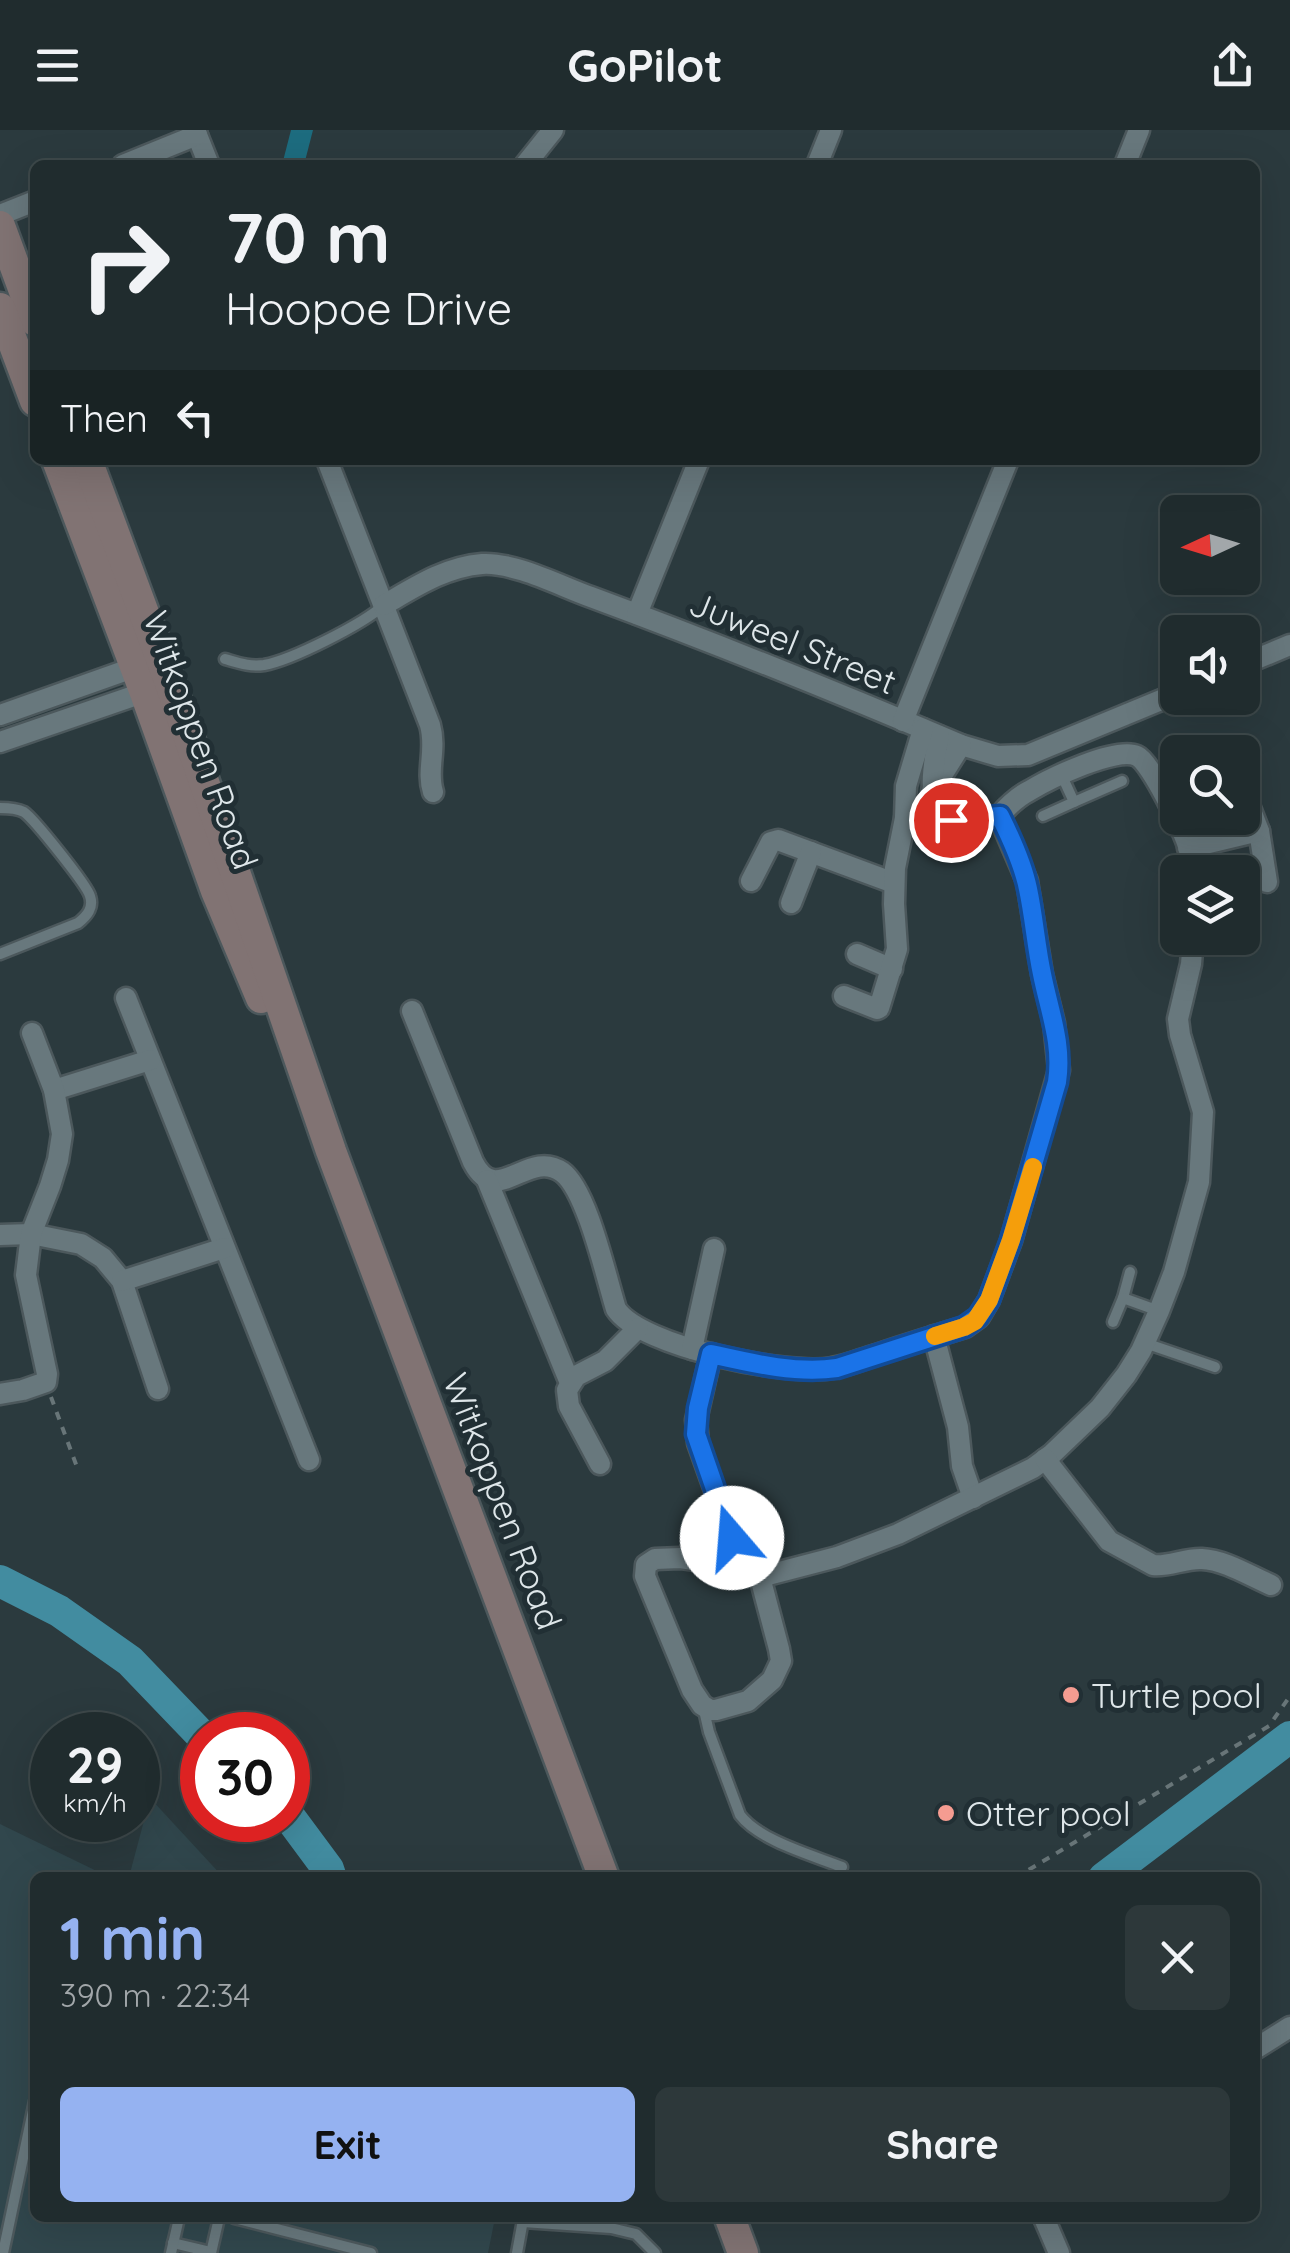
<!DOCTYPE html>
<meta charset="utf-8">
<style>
:root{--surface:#202c2e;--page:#2d383a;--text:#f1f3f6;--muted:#a2a7aa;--line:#3d484a;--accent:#95b2f1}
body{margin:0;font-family:Quicksand,sans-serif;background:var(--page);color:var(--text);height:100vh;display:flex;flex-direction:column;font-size:38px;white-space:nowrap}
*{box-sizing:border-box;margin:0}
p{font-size:32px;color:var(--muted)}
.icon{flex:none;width:55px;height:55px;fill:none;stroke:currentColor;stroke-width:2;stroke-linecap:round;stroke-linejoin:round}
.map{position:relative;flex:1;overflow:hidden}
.drawer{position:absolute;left:30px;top:1742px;width:1230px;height:350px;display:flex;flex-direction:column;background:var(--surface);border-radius:15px;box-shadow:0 10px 40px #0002,0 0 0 2px var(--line)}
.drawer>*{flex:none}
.guide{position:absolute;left:30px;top:30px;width:1230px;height:305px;border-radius:15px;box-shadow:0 10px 40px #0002,0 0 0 2px var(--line);background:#202c2e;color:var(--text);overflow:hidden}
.needle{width:65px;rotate:266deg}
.buttons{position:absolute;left:1160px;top:365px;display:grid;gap:20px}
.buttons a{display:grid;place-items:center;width:100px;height:100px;border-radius:15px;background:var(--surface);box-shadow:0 10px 40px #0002,0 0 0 2px var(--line);font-size:50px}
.speed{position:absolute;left:30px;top:1582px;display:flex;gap:20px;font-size:50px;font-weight:700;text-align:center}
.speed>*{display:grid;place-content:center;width:130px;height:130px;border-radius:50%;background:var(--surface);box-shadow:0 10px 40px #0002,0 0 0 2px var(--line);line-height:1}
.speed small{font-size:25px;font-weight:400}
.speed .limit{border:15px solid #d22;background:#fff;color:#111}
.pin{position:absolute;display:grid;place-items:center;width:85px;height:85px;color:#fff;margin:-42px;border:5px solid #fff;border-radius:50%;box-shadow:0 2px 10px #0007}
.me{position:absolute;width:110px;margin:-55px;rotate:342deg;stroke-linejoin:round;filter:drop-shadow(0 0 8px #0008)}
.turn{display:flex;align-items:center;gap:35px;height:210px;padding:0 30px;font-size:45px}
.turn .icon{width:130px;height:130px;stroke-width:2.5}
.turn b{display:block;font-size:70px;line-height:85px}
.then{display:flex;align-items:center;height:95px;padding:0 30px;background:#0003;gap:20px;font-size:38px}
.round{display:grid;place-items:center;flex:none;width:105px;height:105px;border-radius:15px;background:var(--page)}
.summary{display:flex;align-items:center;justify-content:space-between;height:170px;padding:0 30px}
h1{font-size:60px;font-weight:800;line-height:75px;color:var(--accent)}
.button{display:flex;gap:20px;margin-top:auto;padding:20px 30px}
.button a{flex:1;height:115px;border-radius:15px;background:var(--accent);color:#111;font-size:40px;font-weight:800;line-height:115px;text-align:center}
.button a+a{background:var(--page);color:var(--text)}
header{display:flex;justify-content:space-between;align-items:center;height:130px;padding:0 30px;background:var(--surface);font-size:45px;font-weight:800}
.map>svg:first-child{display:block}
</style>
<header><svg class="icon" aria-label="menu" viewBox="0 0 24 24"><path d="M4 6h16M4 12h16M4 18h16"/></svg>GoPilot<svg class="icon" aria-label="share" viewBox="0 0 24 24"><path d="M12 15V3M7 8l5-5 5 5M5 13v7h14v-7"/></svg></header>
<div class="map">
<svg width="1290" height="2123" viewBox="0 0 1290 2123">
<rect width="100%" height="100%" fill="#2b3a3e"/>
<!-- built -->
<g fill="#31474d">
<path d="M150,1668L223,1747H129Z"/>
<path d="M0,1694L109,1747L35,1748V2088H495L488,2123H0Z"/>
</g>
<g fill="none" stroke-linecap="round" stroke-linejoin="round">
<!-- river -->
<g stroke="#428ca0" stroke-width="32">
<path d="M0,1451L59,1481L130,1531L202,1606"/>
<path d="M288,1685L328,1739L331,1748"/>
<path d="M1104,1748L1290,1607"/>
</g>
</g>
<!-- building -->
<path fill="#1d6c7f" d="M291,0H313L304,35H282Z"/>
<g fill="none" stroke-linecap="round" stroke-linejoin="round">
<!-- lane casing -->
<g stroke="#4c585c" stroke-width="15">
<g id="lane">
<path d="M225,529C239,533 250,537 264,535C292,530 363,494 384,475"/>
<path d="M1074,672L1122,651"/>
<path d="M0,678C7,678 18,679 24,682C34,689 87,755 90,766C94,778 87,786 78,793L0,824"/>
<path d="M1043,686L1074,672L1062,646"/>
<path d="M1123,1168L1130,1142"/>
<path d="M1113,1192L1123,1168L1159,1181"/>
<path d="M1145,1213L1215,1237"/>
<path d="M703,1576L709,1602L740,1685C760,1711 812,1725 842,1737"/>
<path d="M234,2088L371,2123"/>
<path d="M523,2092L611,2098L636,2104L655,2123"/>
<path d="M173,2113L211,2122"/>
<path d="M3,2123L35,1971"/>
<path d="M171,2123L179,2088"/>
<path d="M211,2123L219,2088"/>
<path d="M517,2123L523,2090"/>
</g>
</g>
<!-- street casing -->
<g stroke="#4c585c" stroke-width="25">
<g id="street">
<path d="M195,0L209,35"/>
<path d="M123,35L197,5"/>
<path d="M525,35L553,0"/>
<path d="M817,35L831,0"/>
<path d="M1125,35L1139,0"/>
<path d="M0,85L35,71"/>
<path d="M327,330L430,595C437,620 426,640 433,662"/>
<path d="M384,475C415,457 445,437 482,434C515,432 560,456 591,467C715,513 839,563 961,615L998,626L1028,625L1178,563"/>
<path d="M637,484L699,330"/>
<path d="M1242,535L1290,515"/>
<path d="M0,585L144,534"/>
<path d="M903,591L1008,330"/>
<path d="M0,612L154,559"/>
<path d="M1242,657L1259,701L1267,752"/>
<path d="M932,661L961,615"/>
<path d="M999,686C1008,676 1017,667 1029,661C1049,649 1116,616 1137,626C1151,632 1184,702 1189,719C1191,727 1191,735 1191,742"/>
<path d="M905,688L931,686L958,691L999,686"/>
<path d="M938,688C929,660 933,634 939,606"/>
<path d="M1188,718L1259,701"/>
<path d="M751,751L771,712L778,710L894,753"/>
<path d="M791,773L811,722"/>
<path d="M857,824L892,839"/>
<path d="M844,866L877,879L879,878L897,819L894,774L895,738L905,688L906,656L923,599"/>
<path d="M126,868L309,1330"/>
<path d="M412,881L473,1032C497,1079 528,1018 562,1042C587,1060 606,1147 616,1179C641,1217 788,1246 832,1238C847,1236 862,1229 876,1225C906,1215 935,1206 965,1197L979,1187L989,1170L1011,1111L1059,940L1054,893L1042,844L1027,751L999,686"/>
<path d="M54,960L150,930"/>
<path d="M487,1050L570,1253"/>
<path d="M0,1105L31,1104L81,1114L103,1128L122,1151L158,1259"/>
<path d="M122,1151L224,1118"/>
<path d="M934,1206L958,1297L962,1336L973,1368"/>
<path d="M692,1219L714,1119"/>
<path d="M711,1224L696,1290L698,1313L732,1408L760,1447L779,1519L781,1531L772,1550L748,1571L716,1580H710L702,1575L692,1560L645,1446L646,1435L655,1429L680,1428L722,1434L760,1447L837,1427L898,1404L1033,1338L1052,1324L1100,1278L1126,1245L1141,1221L1159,1181L1174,1142L1199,1052L1203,982L1180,905L1178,889L1191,834L1193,808"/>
<path d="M0,1264L23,1260L46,1252L47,1244L26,1145L31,1104L50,1056L58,1030L62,1004L54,960L32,903"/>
<path d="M1045,1329L1109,1411L1153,1435C1169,1437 1185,1428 1202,1429C1225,1430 1250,1446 1271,1455"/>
<path d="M600,1334L569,1276L567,1260L576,1246L605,1231L638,1198"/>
<path d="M1255,1919L1290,1897"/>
<path d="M1044,2088L1059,2123"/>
</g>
</g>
<!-- secondary casing -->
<g stroke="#4c585c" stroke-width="35">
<g id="secondary">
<path d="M0,96L35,191"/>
<path d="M0,178L35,271"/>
<path d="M57,330L145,563L216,761L261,868"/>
<path d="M87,330L170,553L331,1021L604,1748"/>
<path d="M730,2088L743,2123"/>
</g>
</g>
<!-- path -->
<g stroke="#687578" stroke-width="4" stroke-dasharray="8 8" stroke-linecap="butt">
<path d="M51,1267L77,1337"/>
<path d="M1015,1748L1269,1596L1290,1566"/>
</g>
<!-- lane -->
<use href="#lane" stroke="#68787d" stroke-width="10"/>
<!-- street -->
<use href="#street" stroke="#68787d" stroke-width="20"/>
<!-- secondary -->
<use href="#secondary" stroke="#817373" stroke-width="30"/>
</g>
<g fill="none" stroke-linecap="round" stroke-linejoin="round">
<!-- route casing -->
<g stroke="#114b97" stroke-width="25">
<path id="route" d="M732,1408L696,1304L698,1278L711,1224C751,1233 796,1244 837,1238L964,1197L978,1187L989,1170L1011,1110L1057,952C1063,914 1049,880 1042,844C1036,816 1034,787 1028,759C1023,734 1011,708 1000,686L951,690"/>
</g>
<!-- route -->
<use href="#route" stroke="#1a73e8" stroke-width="18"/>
<!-- slow -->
<path stroke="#f59e0b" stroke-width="18" d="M935,1206L964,1197L975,1191L989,1170L1011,1110L1033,1037"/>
</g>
<!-- markers -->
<g fill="#f59c91" stroke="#212f34" stroke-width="4">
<circle cx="1071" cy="1565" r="10"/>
<circle cx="946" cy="1683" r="10"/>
</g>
<g text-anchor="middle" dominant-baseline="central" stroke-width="10" stroke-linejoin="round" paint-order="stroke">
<!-- street labels -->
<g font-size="35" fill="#dee6e9" stroke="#212f34">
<text transform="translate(793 512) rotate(22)">Juweel Street</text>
<text transform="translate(201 610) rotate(70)">Witkoppen Road</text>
<text transform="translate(503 1371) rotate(69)">Witkoppen Road</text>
</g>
<!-- poi labels -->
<g font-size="35" fill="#dee6e9" stroke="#212f34" text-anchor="start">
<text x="1091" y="1565">Turtle pool</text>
<text x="966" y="1683">Otter pool</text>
</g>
</g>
</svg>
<div class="buttons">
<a><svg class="needle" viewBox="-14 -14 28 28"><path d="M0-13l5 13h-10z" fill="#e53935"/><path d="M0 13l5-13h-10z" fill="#a2a7aa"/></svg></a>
<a><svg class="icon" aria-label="sound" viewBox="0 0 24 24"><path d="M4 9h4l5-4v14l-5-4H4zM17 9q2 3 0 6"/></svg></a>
<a><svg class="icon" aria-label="search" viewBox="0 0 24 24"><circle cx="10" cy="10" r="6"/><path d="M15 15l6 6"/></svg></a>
<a><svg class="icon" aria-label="layers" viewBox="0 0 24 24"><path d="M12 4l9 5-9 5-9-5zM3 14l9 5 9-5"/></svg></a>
</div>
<div class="speed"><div>29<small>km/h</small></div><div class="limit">30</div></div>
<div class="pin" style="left:951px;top:690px;background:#d93025"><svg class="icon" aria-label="arrive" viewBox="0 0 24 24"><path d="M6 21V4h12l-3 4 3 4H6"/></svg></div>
<svg class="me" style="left:732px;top:1408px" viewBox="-20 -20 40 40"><circle r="19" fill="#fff"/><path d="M0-13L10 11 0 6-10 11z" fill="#1a73e8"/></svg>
<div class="guide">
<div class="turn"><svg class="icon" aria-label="right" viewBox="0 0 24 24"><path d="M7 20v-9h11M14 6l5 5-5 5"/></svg><div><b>70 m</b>Hoopoe Drive</div></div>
<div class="then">Then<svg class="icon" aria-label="left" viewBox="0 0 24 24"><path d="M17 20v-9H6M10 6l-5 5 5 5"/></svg></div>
</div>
<section class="drawer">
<div class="summary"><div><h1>1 min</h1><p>390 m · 22:34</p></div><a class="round"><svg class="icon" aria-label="close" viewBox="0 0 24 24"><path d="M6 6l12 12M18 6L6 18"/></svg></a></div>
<div class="button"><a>Exit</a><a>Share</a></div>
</section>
</div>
